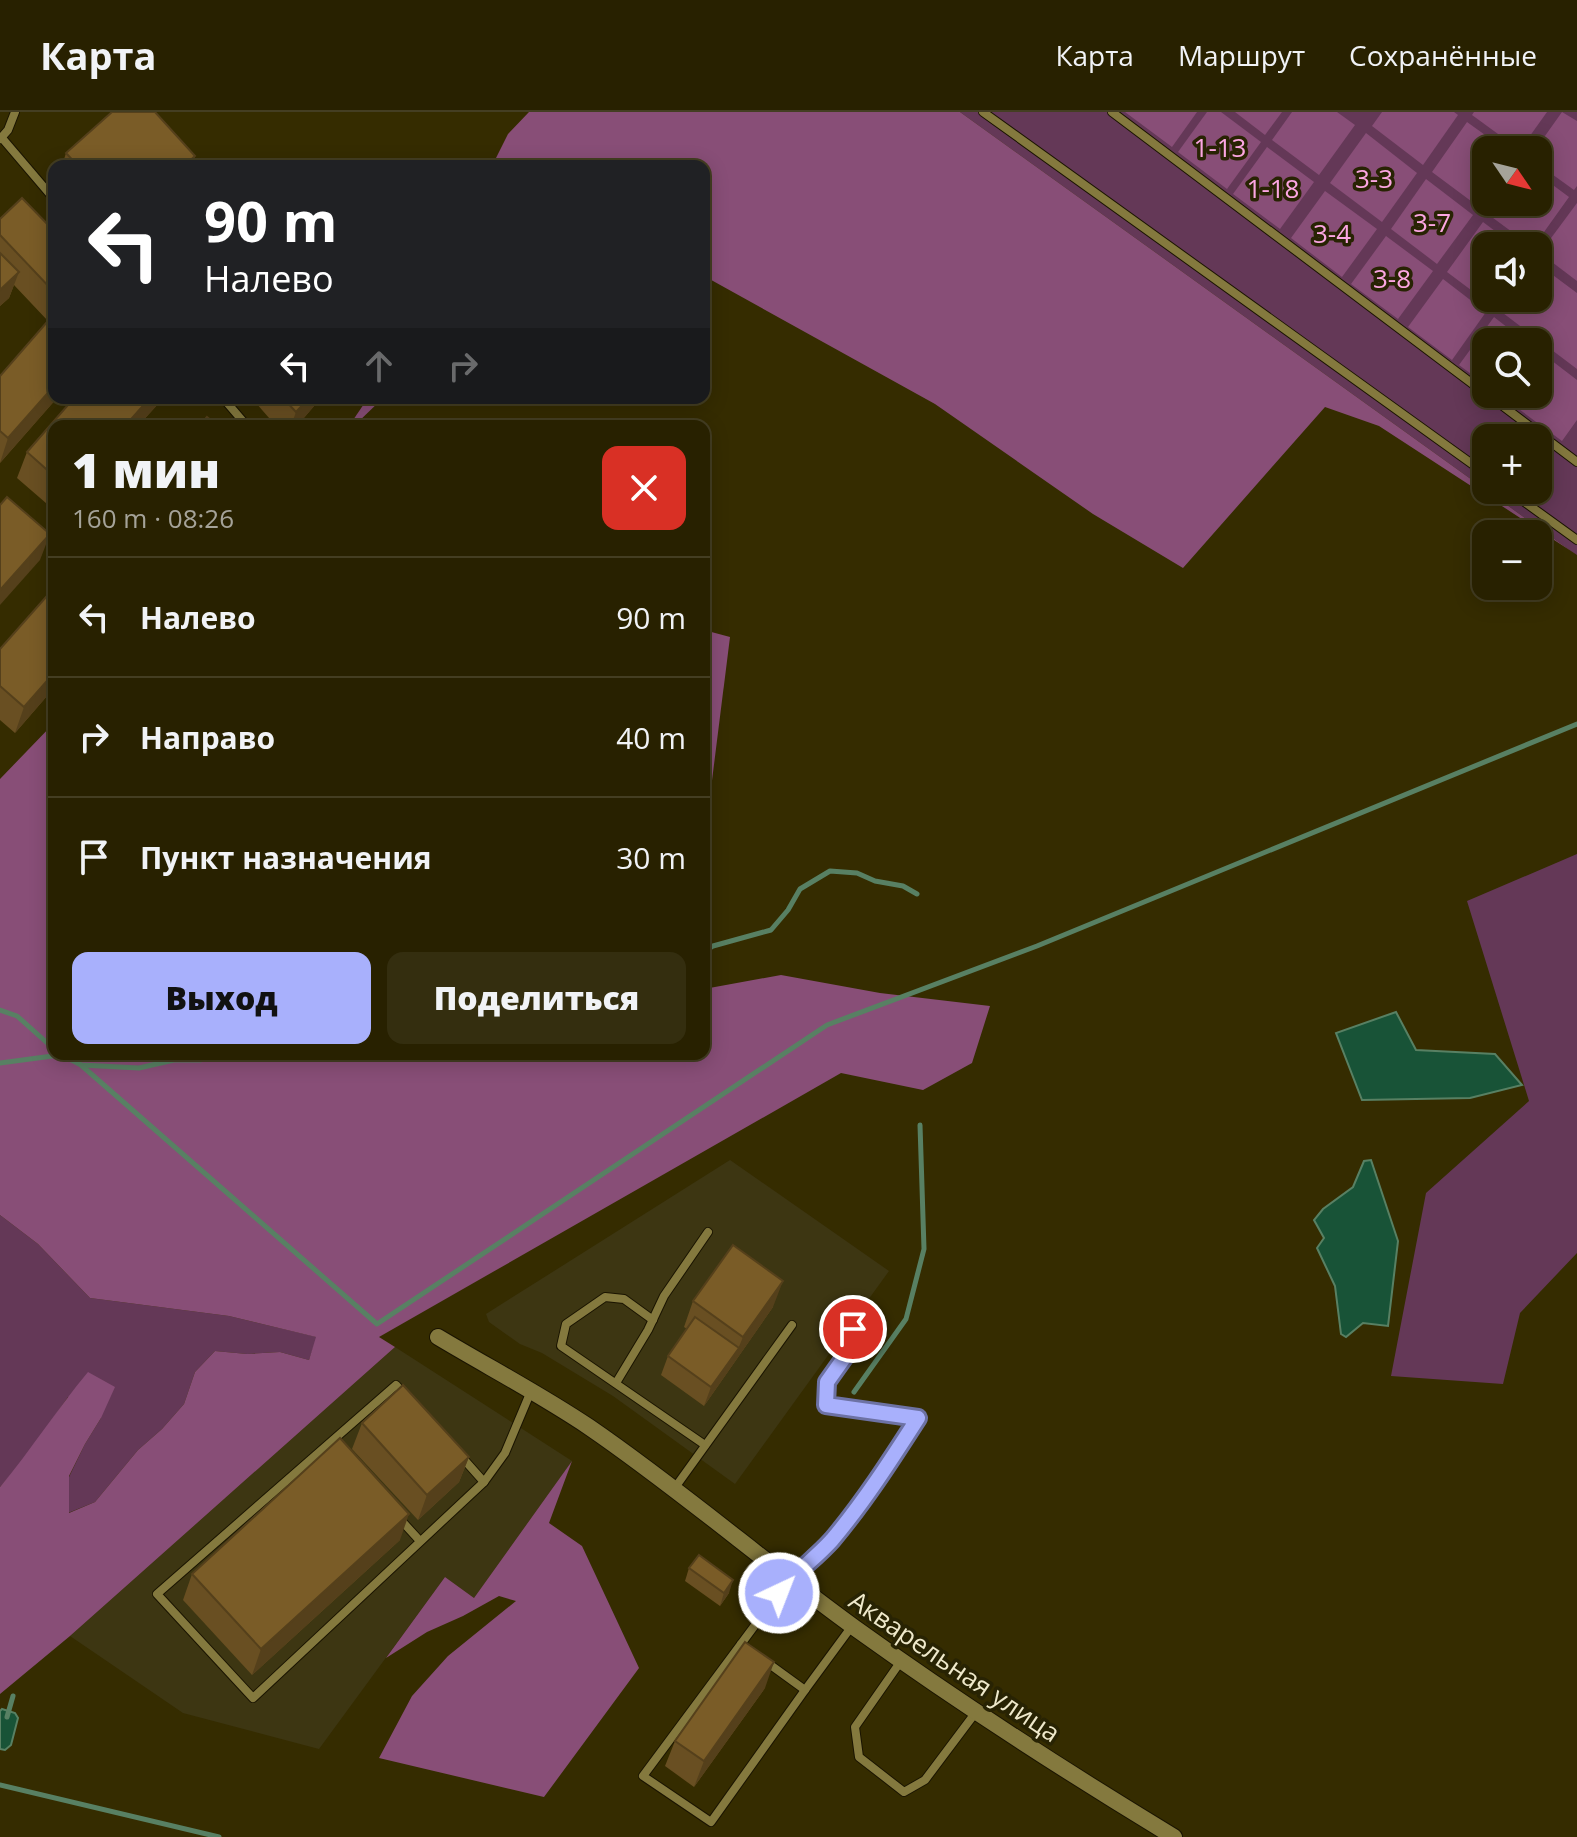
<!DOCTYPE html>
<html lang="ru">
<meta charset="utf-8">
<style>
:root{--surface:#282100;--page:#342e0f;--text:#f1f3f6;--muted:#a5a399;--line:#443e22;--accent:#a8b0fc}
body{margin:0;font-family:"Open Sans",sans-serif;background:var(--page);color:var(--text);height:100vh;display:flex;flex-direction:column;font-size:30px;white-space:nowrap}
*{box-sizing:border-box;margin:0}
p{font-size:26px;color:var(--muted)}
.icon{flex:none;width:44px;height:44px;fill:none;stroke:currentColor;stroke-width:2;stroke-linecap:round;stroke-linejoin:round}
.map{position:relative;flex:1;overflow:hidden}
.side{position:absolute;left:48px;top:308px;width:662px;height:640px;display:flex;flex-direction:column;background:var(--surface);border-radius:16px;box-shadow:0 4px 20px #0003,0 0 0 2px var(--line)}
.side>*{flex:none}
.guide{position:absolute;left:48px;top:48px;width:662px;height:244px;border-radius:16px;box-shadow:0 4px 20px #0003,0 0 0 2px var(--line);background:#202124;color:#fff;overflow:hidden}
.needle{width:52px;rotate:125deg}
.tools{position:absolute;left:1472px;top:24px;display:grid;gap:16px}
.tools a{display:grid;place-items:center;width:80px;height:80px;border-radius:16px;background:var(--surface);box-shadow:0 4px 20px #0003,0 0 0 2px var(--line);font-size:40px}
.pin{position:absolute;display:grid;place-items:center;width:68px;height:68px;color:#fff;margin:-34px;border:4px solid #fff;border-radius:50%;box-shadow:0 2px 8px #0007}
.me{position:absolute;width:88px;margin:-44px;rotate:43deg;stroke-linejoin:round;filter:drop-shadow(0 0 6px #0008)}
.turn{display:flex;align-items:center;gap:28px;height:168px;padding:0 24px;font-size:36px}
.turn .icon{width:104px;height:104px;stroke-width:2.5}
.turn b{display:block;font-size:56px;line-height:68px}
.lanes{display:flex;align-items:center;height:76px;padding:0 24px;background:#0003;justify-content:center;gap:40px;direction:ltr}
.lanes .off{opacity:.35}
.round{display:grid;place-items:center;flex:none;width:84px;height:84px;border-radius:16px;background:var(--page)}
.head{display:flex;align-items:center;justify-content:space-between;height:136px;padding:0 24px}
h1{font-size:48px;font-weight:800;line-height:60px}
.primary-button{display:flex;gap:16px;margin-top:auto;padding:16px 24px}
.primary-button a{flex:1;height:92px;border-radius:16px;background:var(--accent);color:#111;font-size:32px;font-weight:800;line-height:92px;text-align:center}
.primary-button a+a{background:var(--page);color:var(--text)}
ul{padding:0;list-style:none}
li{display:flex;align-items:center;gap:24px;height:120px;padding:0 24px;border-top:2px solid var(--line)}
li div{flex:1}
li b{display:block;font-size:30px}
li em{font-style:normal}
header{display:flex;align-items:center;gap:48px;box-sizing:border-box;height:112px;padding:0 40px;background:var(--surface);border-bottom:2px solid var(--line)}
header strong{font-size:38px}
nav{display:flex;gap:44px;margin-inline-start:auto;font-size:28px}
.map>svg:first-child{display:block}
</style>
<header>
<strong>Карта</strong>
<nav><a>Карта</a><a>Маршрут</a><a>Сохранённые</a></nav>
</header>
<div class="map">
<svg width="1577" height="1725" viewBox="0 0 1577 1725">
<rect width="100%" height="100%" fill="#352c00"/>
<!-- built -->
<g fill="#3d3612">
<path d="M730,1048L889,1159L735,1372L613,1284L542,1241L520,1232L489,1210L486,1202Z"/>
<path d="M395,1235L572,1349L474,1486L445,1465L319,1637L183,1601L70,1524Z"/>
</g>
<!-- green -->
<g fill="#643857" fill-rule="evenodd">
<path d="M960,0H1577V443L1571,439ZM1486,38H1538V90H1486ZM1486,134H1538V186H1486ZM1486,230H1538V282H1486ZM1486,326H1538V378H1486Z"/>
<path d="M1577,742V1141L1520,1201L1503,1272L1391,1264L1426,1081L1529,989L1467,789Z"/>
<path d="M0,1103L38,1132L90,1186L229,1204L317,1225L309,1248L280,1240L247,1242L215,1239L195,1260L184,1292L162,1317L138,1338L95,1390L68,1401L69,1365L85,1332L101,1306L68,1285L23,1349L0,1375Z"/>
</g>
<!-- forest -->
<g fill="#884e77">
<path d="M529,0H960L1571,439L1379,314L1325,295L1183,456L1093,402L935,292L704,164V54H492L508,22Z"/>
<path d="M1125,0H1197L1172,35Z"/>
<path d="M1207,0H1221L1261,30L1227,77L1178,40Z"/>
<path d="M1235,0H1282L1265,23Z"/>
<path d="M1292,0H1337L1355,13L1319,63L1272,28Z"/>
<path d="M1382,0H1454L1458,3L1423,53L1372,14Z"/>
<path d="M1474,0H1547L1520,38L1472,3Z"/>
<path d="M1562,0L1577,9V74L1574,78L1538,52V38H1535Z"/>
<path d="M1467,10L1506,38H1486V85L1479,95L1432,60Z"/>
<path d="M1366,21L1417,61L1382,110L1330,71Z"/>
<path d="M1267,35L1314,70L1280,117L1233,82Z"/>
<path d="M1538,62L1569,85L1534,134H1531L1489,103L1498,90H1538Z"/>
<path d="M1426,67L1473,103L1437,152L1391,117Z"/>
<path d="M1325,79L1377,117L1342,165L1291,126Z"/>
<path d="M1577,91V169L1540,141Z"/>
<path d="M1483,110L1515,134H1486V186H1496L1491,193L1447,160Z"/>
<path d="M1386,124L1433,159L1398,207L1351,172Z"/>
<path d="M1538,152L1577,181V257L1499,198L1508,186H1538Z"/>
<path d="M1443,167L1486,200L1452,248L1408,215Z"/>
<path d="M1494,205L1526,230H1486V273L1459,253Z"/>
<path d="M1547,245L1577,268V308L1562,329L1512,292L1519,282H1538V257Z"/>
<path d="M368,286H383L354,314H349Z"/>
<path d="M704,518L730,525L704,732Z"/>
<path d="M54,611V942H704V877L781,863L880,881L990,894L972,951L923,978L841,961L379,1225L395,1235L70,1524L0,1582V1375C31,1338 57,1297 88,1260L115,1275L101,1306L85,1332L69,1364V1401L95,1390L138,1338L162,1317L184,1292L195,1260L215,1239L247,1242L280,1240L309,1248L316,1225L229,1204L90,1186L38,1132L0,1103V667Z"/>
<path d="M572,1349L549,1411L582,1434L639,1556L544,1685L379,1646L412,1584L448,1544L516,1489L499,1484L463,1504L427,1520L386,1546L445,1465L474,1486Z"/>
</g>
<!-- water -->
<g fill="#185337" stroke="#588063" stroke-width="2">
<path d="M1396,900L1416,938L1495,942L1522,973L1470,986L1362,988L1336,921Z"/>
<path d="M1371,1048L1398,1129L1388,1214L1363,1211L1346,1225L1341,1222L1335,1174L1317,1136L1324,1126L1314,1108L1323,1097L1353,1075L1364,1049Z"/>
<path d="M2,1597L15,1601L18,1606L11,1633L5,1638L0,1637V1599Z"/>
</g>
<g fill="none" stroke-linecap="round" stroke-linejoin="round">
<!-- stream -->
<g stroke="#588063" stroke-width="5">
<path d="M704,840L713,834L771,818L788,798L800,777L830,759L857,761L875,769L903,774L917,782"/>
<path d="M0,898L17,904L54,937"/>
<path d="M60,942L81,953L139,956L174,948H200L221,942"/>
<path d="M0,951L60,943"/>
<path d="M81,953L377,1212L827,913L1037,834L1577,612"/>
<path d="M854,1280L906,1207L924,1137L920,1013"/>
<path d="M7,1605L13,1584"/>
<path d="M0,1673L219,1725"/>
</g>
<!-- lane casing -->
<g stroke="#1a1400" stroke-width="10">
<g id="lane">
<path d="M983,0L1486,362"/>
<path d="M1112,0L1486,282"/>
<path d="M2,26L54,87"/>
<path d="M0,27L8,18L15,0"/>
<path d="M1487,282L1577,350"/>
<path d="M223,286L247,314"/>
<path d="M1508,378L1577,428"/>
<path d="M653,1208L624,1187L605,1185L566,1212L561,1234L705,1333"/>
<path d="M616,1271L648,1218L664,1184L708,1120"/>
<path d="M405,1283L396,1273L157,1482L253,1586L484,1370L505,1341L531,1279"/>
<path d="M460,1343L484,1370"/>
<path d="M674,1377L792,1213"/>
<path d="M399,1406L420,1429"/>
<path d="M741,1532L643,1664L711,1710L805,1578"/>
<path d="M750,1539L741,1532L790,1466L830,1430L884,1360L918,1306L826,1293L827,1270L849,1239L853,1217"/>
<path d="M765,1549L805,1578L852,1514"/>
<path d="M901,1549L855,1615L859,1645L904,1680L925,1668L976,1600"/>
</g>
</g>
<!-- street casing -->
<g stroke="#1a1400" stroke-width="18">
<path id="street" d="M438,1225C488,1255 540,1282 589,1315C681,1378 765,1451 855,1516C958,1590 1065,1659 1174,1725"/>
</g>
<!-- lane -->
<use href="#lane" stroke="#84793e" stroke-width="8"/>
<!-- street -->
<use href="#street" stroke="#84793e" stroke-width="16"/>
</g>
<!-- wall -->
<g fill="#694f22">
<path d="M66,41L195,44L192,54H62Z"/>
<path d="M0,107L54,119V286H57L0,351V264L48,209L14,173L9,186L0,194Z"/>
<path d="M74,286H160L159,291L138,314H54V398L17,366L27,340Z"/>
<path d="M257,286H321L297,314H276L256,291Z"/>
<path d="M54,476V576L15,621L0,608V537Z"/>
<path d="M693,1189L773,1195L704,1294L661,1263L668,1244L687,1217L684,1215Z"/>
<path d="M362,1311L469,1345L459,1370L418,1408L352,1337Z"/>
<path d="M400,1428L252,1563L183,1488L192,1462Z"/>
<path d="M689,1456L729,1481L720,1494L685,1469Z"/>
<path d="M765,1576L694,1675L665,1654L675,1629Z"/>
</g>
<!-- shaded-wall -->
<g fill="#55401b">
<path d="M195,44L192,54H184Z"/>
<path d="M19,160L9,186L0,194V178Z"/>
<path d="M54,274V286H57L0,351L8,326Z"/>
<path d="M150,286H160L159,291L138,314H125Z"/>
<path d="M309,286H321L297,314H291L296,300Z"/>
<path d="M50,422L40,448L0,493V478Z"/>
<path d="M54,561V576L15,621L24,595Z"/>
<path d="M783,1169L773,1195L704,1294L711,1275L738,1237L743,1225Z"/>
<path d="M469,1345L459,1370L418,1408L427,1383Z"/>
<path d="M409,1402L400,1428L252,1563L261,1537Z"/>
<path d="M733,1468L729,1481L720,1494L724,1481Z"/>
<path d="M774,1550L765,1576L694,1675L704,1649Z"/>
</g>
<!-- building -->
<g fill="#7a5c27" stroke="#55401b" stroke-width="2">
<path d="M112,0H155L195,44L184,54H159L155,49L149,54H78L66,41Z"/>
<path d="M201,47L208,54H193Z"/>
<path d="M22,86L54,119V180L0,123V107Z"/>
<path d="M0,141L19,160L0,178Z"/>
<path d="M54,202V274L8,326L0,319V264Z"/>
<path d="M74,286H150L125,314H54V364L27,340Z"/>
<path d="M283,286H309L296,300Z"/>
<path d="M207,305L218,314H199Z"/>
<path d="M7,385L50,422L0,478V393Z"/>
<path d="M54,476V561L24,595L0,574V537Z"/>
<path d="M733,1133L783,1169L743,1225L693,1189Z"/>
<path d="M695,1205L739,1236L711,1275L668,1244Z"/>
<path d="M403,1273L469,1345L427,1383L362,1311Z"/>
<path d="M340,1326L409,1402L261,1537L192,1462Z"/>
<path d="M699,1443L733,1468L724,1481L689,1456Z"/>
<path d="M745,1530L774,1550L704,1649L675,1629Z"/>
</g>
<g fill="none" stroke-linecap="round" stroke-linejoin="round">
<!-- route casing -->
<g stroke="#6d72a4" stroke-width="20">
<path id="route" d="M779,1481C794,1461 815,1447 832,1428C864,1390 891,1348 918,1306L826,1293L827,1270L849,1239L853,1217"/>
</g>
<!-- route -->
<use href="#route" stroke="#a8b0fc" stroke-width="14"/>
</g>
<g text-anchor="middle" dominant-baseline="central" stroke-width="7" stroke-linejoin="round" paint-order="stroke">
<!-- park labels -->
<g font-size="26" fill="#fca6e2" stroke="#282303">
<text x="1220" y="35">1-13</text>
<text x="1374" y="66">3-3</text>
<text x="1273" y="76">1-18</text>
<text x="1432" y="110">3-7</text>
<text x="1332" y="121">3-4</text>
<text x="1392" y="166">3-8</text>
</g>
<!-- street labels -->
<g font-size="26" fill="#efe9cb" stroke="#282303">
<text transform="translate(955 1554) rotate(34)">Акварельная улица</text>
</g>
</g>
</svg>
<div class="tools">
<a><svg class="needle" viewBox="-14 -14 28 28"><path d="M0-13l5 13h-10z" fill="#e53935"/><path d="M0 13l5-13h-10z" fill="#a5a399"/></svg></a>
<a><svg class="icon" aria-label="sound" viewBox="0 0 24 24"><path d="M4 9h4l5-4v14l-5-4H4zM17 9q2 3 0 6"/></svg></a>
<a><svg class="icon" aria-label="search" viewBox="0 0 24 24"><circle cx="10" cy="10" r="6"/><path d="M15 15l6 6"/></svg></a>
<a>+</a>
<a>−</a>
</div>
<div class="pin" style="left:853px;top:1217px;background:#d93025"><svg class="icon" aria-label="arrive" viewBox="0 0 24 24"><path d="M6 21V4h12l-3 4 3 4H6"/></svg></div>
<svg class="me" style="left:779px;top:1481px" viewBox="-20 -20 40 40"><circle r="17" fill="#a8b0fc" stroke="#fff" stroke-width="3"/><path d="M0-11L8 9 0 5-8 9z" fill="#fff"/></svg>
<div class="guide">
<div class="turn"><svg class="icon" aria-label="left" viewBox="0 0 24 24"><path d="M17 20v-9H6M10 6l-5 5 5 5"/></svg><div><b>90 m</b>Налево</div></div>
<div class="lanes"><svg class="icon" aria-label="left" viewBox="0 0 24 24"><path d="M17 20v-9H6M10 6l-5 5 5 5"/></svg><svg class="icon off" aria-label="ahead" viewBox="0 0 24 24"><path d="M12 20V5M6 11l6-6 6 6"/></svg><svg class="icon off" aria-label="right" viewBox="0 0 24 24"><path d="M7 20v-9h11M14 6l5 5-5 5"/></svg></div>
</div>
<section class="side">
<div class="head"><div><h1>1 мин</h1><p>160 m · 08:26</p></div><a class="round" style="background:#d93025;color:#fff"><svg class="icon" aria-label="close" viewBox="0 0 24 24"><path d="M6 6l12 12M18 6L6 18"/></svg></a></div>
<ul>
<li><svg class="icon" aria-label="left" viewBox="0 0 24 24"><path d="M17 20v-9H6M10 6l-5 5 5 5"/></svg><div><b>Налево</b></div><em>90 m</em></li>
<li><svg class="icon" aria-label="right" viewBox="0 0 24 24"><path d="M7 20v-9h11M14 6l5 5-5 5"/></svg><div><b>Направо</b></div><em>40 m</em></li>
<li><svg class="icon" aria-label="arrive" viewBox="0 0 24 24"><path d="M6 21V4h12l-3 4 3 4H6"/></svg><div><b>Пункт назначения</b></div><em>30 m</em></li>
</ul>
<div class="primary-button"><a>Выход</a><a>Поделиться</a></div>
</section>
</div>
